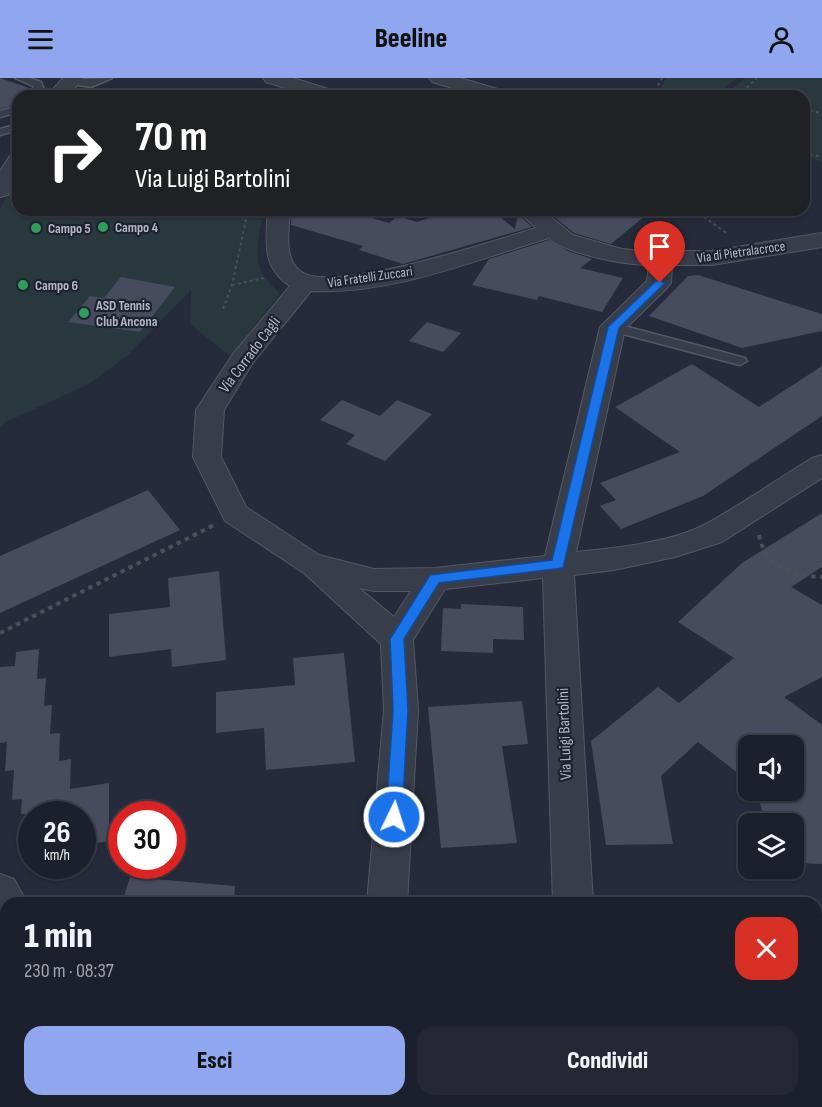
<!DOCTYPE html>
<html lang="it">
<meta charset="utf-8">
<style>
:root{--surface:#1c202c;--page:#252834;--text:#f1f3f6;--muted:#a0a3a9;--line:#3a3e48;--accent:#90a7ef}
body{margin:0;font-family:"Sofia Sans Condensed",sans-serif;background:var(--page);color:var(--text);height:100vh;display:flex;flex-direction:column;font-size:22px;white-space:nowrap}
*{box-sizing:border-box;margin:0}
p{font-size:20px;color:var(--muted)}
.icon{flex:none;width:33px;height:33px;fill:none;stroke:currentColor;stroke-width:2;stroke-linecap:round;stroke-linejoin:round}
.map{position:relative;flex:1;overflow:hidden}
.side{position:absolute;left:0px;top:819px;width:822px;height:210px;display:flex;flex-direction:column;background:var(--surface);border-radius:18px 18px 0 0;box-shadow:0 2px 4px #0004,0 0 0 2px var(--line)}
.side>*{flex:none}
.hud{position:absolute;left:12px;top:12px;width:798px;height:126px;border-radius:18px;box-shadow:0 2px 4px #0004,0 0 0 2px var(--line);background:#202124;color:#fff;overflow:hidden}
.controls{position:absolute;left:738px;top:657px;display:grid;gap:12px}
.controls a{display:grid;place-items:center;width:66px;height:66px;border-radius:12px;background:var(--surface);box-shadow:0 2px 4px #0004,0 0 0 2px var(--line);font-size:30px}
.speed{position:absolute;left:18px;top:723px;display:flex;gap:12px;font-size:30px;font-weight:700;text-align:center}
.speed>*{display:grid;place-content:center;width:78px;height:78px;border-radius:50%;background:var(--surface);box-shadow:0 2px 4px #0004,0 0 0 2px var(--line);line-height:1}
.speed small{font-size:15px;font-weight:400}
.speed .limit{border:9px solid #d22;background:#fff;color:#111}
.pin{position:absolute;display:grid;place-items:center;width:51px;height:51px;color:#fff;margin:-62px -26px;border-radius:50% 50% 50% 0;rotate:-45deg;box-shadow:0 0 6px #0007}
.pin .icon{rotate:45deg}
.me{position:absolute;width:66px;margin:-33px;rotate:4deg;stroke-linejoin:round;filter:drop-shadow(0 0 4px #0008)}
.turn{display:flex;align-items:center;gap:21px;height:126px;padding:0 24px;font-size:27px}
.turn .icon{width:78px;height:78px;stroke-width:2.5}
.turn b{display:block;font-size:42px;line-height:51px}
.round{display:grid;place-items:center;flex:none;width:63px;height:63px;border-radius:18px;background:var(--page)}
.head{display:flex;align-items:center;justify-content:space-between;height:102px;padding:0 24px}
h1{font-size:36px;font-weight:800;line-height:45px}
.primary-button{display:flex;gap:12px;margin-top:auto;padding:12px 24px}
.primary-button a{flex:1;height:69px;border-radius:18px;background:var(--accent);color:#111;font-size:24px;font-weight:800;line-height:69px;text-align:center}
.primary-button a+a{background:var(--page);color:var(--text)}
header{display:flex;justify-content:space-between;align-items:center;height:78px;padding:0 24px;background:var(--accent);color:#111;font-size:27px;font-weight:800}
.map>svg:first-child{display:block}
</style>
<header><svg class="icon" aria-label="menu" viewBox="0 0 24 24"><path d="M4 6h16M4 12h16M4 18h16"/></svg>Beeline<svg class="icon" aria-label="person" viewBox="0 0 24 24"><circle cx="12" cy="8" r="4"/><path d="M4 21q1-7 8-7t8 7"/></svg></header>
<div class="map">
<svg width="822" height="1029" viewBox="0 0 822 1029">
<rect width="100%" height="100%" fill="#252b3a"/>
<!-- green -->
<g fill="#28383c">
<path d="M666,0H737L713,18H656Z"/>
<path d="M745,0H822V84L804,79V18H723Z"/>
<path d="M18,98V132H264C261,152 251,180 264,198C268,204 275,210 280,216L230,278L190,246L191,212L127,278L89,306L6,344L0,349V131Z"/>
</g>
<!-- building -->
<g fill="#464c5e">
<path d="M0,0L32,11L31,18H18V26L0,31Z"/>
<path d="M292,132H345L389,145L398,138L417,144L454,132H491L515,151L518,136L532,149L403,186L359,172L363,168L291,147Z"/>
<path d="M546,132H652L611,166L574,155Z"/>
<path d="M549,162L568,173L592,181L580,190L623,200L602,234L539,218L537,222L472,207L489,181Z"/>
<path d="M698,197L822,236V253L742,270L649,238L688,198Z"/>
<path d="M121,199L175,209L140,254L68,244L90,218L104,220Z"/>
<path d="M427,244L461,255L443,274L409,263Z"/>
<path d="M692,286L759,329L822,288V338L703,418L621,451L600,428L616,422L600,405L680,374L615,329Z"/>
<path d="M342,322L380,338L397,322L432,336L385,383L346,366L355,357L320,342Z"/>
<path d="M148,412L180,452L0,535V478Z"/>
<path d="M822,435V489L791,509L822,527V599L784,619L822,647V786L794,785V746H765L757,712H794V668H748V703L698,664L661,698L673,766L606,767L591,663L658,609L679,625L734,580L678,544L742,485Z"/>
<path d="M219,493L226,582L172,589L171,571L109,579V536L170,529L168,500Z"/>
<path d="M461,526L523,529L524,562L493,561V575L441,573L443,530L461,531Z"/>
<path d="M39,571L37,601L46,600L44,628L52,627L50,656L60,655L59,683L71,681L70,711L109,705V763L82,767V736H21L22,721L12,722L14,692L5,693L7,664L0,665V589L15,588L16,574Z"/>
<path d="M344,575L355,684L266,692L264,650L216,655V614L295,607L293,580Z"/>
<path d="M522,623L528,666L502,668L517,765L441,770L428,629Z"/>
<path d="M130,799L235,808L234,825H122Z"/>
</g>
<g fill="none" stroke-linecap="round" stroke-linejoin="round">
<!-- lane casing -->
<g stroke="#545865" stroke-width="3">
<g id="lane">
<path d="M15,0H30L41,4L45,14L43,18H33L35,14L33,8Z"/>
<path d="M70,0C85,2 97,0 112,0L91,9L66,5L65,3Z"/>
<path d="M18,28V34L0,39V33Z"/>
<path d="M18,46V52L0,57V51Z"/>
<path d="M613,245L745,280L747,283L740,287L608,252L606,249L608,246Z"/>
<path d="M0,979L6,981V1005L0,1003Z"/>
<path d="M40,1023H69L72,1029H42Z"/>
</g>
</g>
<!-- street casing -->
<g stroke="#545865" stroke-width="2">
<g id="street">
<path d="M63,0H83L68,18H47Z"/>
<path d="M263,0H293L338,14L341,18H311L266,4Z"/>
<path d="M429,0H460L508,14L511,18H480L432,4Z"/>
<path d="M18,74V99L8,117L0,119V93L11,76Z"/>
<path d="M268,132H290C289,151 283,180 300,193C331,218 495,162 536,150L517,132H542L573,157L622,171L643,173H712L822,155V169L712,187H672L671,205L667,210L625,251L576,474C614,470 667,465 702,448C740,428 776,402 812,380L822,377V400L722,464L675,479L614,492L574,497L593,825H553L543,500L445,511L413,562L418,632L407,825H367L384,632L381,566L304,495L225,443L193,379L196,332L233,276L290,208C261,189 266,162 268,132ZM549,160C567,176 624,187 649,187L647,203L600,249L545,478L435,490L374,491L319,477L246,429L221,379L224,332L252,286L311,213C391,217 472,183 549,160ZM359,510L374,513H411L394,539Z"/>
<path d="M0,796L14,801L27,825H6V843L0,840Z"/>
<rect x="561" y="1023" width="44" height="6"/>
</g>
</g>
<!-- path-far1 -->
<g stroke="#455358" stroke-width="2" stroke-dasharray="3 3" stroke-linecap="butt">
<path d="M652,18L662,0"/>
<path d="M738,18L757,0"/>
<path d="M804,32L822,35"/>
<path d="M804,75L822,79"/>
<path d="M694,132L728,156"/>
<path d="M232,207L264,200"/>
<path d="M223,231L232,207L248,132"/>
</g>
<!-- path -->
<g stroke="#455358" stroke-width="4" stroke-dasharray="4.5 4.5" stroke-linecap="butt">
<path d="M759,457C765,489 792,498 822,499"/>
<path d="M0,555L214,447"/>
</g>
<!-- lane -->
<use href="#lane" fill="#383d4a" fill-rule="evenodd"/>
<!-- street -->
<use href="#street" fill="#383d4a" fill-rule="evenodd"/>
</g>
<!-- route -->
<path fill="#1a73e8" stroke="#114b97" stroke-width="1.5" d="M660,202L665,205L663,207L619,250L563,490L439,505L404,561L408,632L402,739L400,744L394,746L388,744L386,739L393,632L390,561L430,497L552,482L608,249L656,203Z"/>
<!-- markers -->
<g fill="#2e9e5b" stroke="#1e222f" stroke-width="2">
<circle cx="103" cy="149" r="6"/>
<circle cx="36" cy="150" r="6"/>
<circle cx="23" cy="207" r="6"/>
<circle cx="84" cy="235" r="6"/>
</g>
<g text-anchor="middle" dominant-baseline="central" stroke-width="4.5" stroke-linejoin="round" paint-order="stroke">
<!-- far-poi labels -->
<g font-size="14" font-weight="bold" fill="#b4b8c6" stroke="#1e222f" text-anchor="start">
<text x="115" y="149">Campo 4</text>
<text x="48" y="150">Campo 5</text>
<text x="35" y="207">Campo 6</text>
<text x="96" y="227">ASD Tennis<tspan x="96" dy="16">Club Ancona</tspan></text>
</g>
<!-- far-street labels -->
<g font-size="14" fill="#b4b8c6" stroke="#1e222f">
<text transform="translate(741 174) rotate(-8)">Via di Pietralacroce</text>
<text transform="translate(370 199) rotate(-8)">Via Fratelli Zuccari</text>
</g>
<!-- street labels -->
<g font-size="16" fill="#b4b8c6" stroke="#1e222f">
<text transform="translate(250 277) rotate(-53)">Via Corrado Cagli</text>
<text transform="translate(565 656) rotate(-92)">Via Luigi Bartolini</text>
</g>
</g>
</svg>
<div class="controls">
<a><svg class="icon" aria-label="sound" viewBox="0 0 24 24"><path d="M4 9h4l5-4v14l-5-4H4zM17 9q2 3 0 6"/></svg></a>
<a><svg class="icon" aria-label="layers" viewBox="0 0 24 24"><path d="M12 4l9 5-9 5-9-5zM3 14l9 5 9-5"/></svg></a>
</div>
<div class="speed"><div>26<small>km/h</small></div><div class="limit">30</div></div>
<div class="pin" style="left:660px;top:205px;background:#d93025"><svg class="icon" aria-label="arrive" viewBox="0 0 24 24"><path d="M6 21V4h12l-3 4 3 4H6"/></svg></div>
<svg class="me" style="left:394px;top:739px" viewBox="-20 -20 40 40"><circle r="17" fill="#1a73e8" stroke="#fff" stroke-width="3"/><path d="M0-11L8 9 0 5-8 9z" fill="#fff"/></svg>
<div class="hud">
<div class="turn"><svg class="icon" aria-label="right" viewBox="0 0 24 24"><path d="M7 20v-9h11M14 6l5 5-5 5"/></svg><div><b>70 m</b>Via Luigi Bartolini</div></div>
</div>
<section class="side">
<div class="head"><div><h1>1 min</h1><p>230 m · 08:37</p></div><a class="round" style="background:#d93025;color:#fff"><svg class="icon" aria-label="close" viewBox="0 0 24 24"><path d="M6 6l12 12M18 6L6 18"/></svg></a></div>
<div class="primary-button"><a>Esci</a><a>Condividi</a></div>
</section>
</div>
